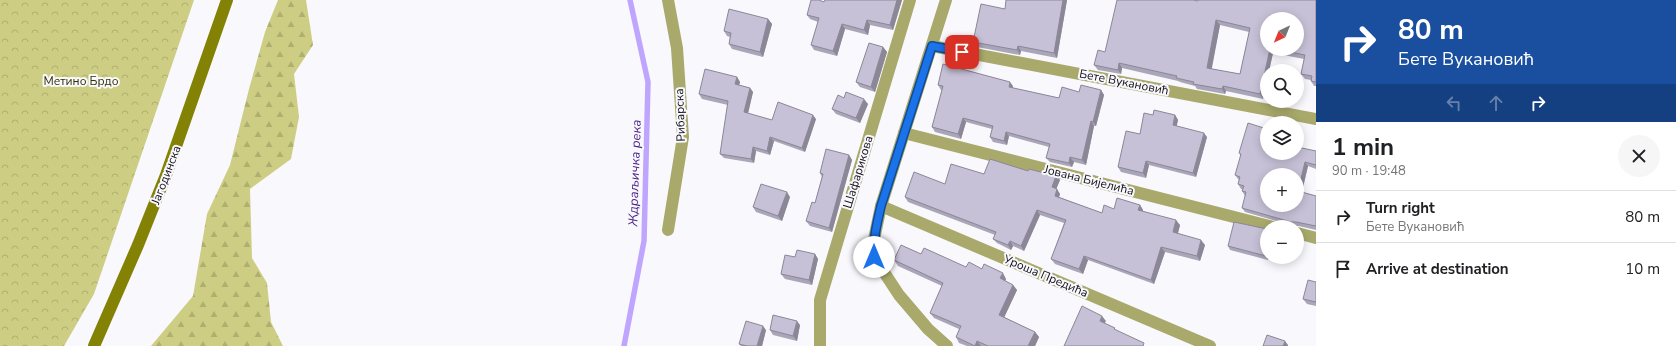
<!DOCTYPE html>
<meta charset="utf-8">
<style>
:root{--surface:#fff;--page:#f6f6f6;--text:#202124;--muted:#757577;--line:#e0e0e0}
body{margin:0;font-family:"Nunito Sans",sans-serif;background:var(--page);color:var(--text);height:100vh;display:flex;flex-direction:column;font-size:15px;white-space:nowrap}
*{box-sizing:border-box;margin:0}
p{font-size:13px;color:var(--muted)}
.icon{flex:none;width:22px;height:22px;fill:none;stroke:currentColor;stroke-width:2;stroke-linecap:round;stroke-linejoin:round}
.map{position:relative;flex:1;overflow:hidden}
.sheet{display:flex;flex-direction:column;background:var(--surface);width:360px}
.sheet>*{flex:none}
.banner{background:#1a4fa0;color:#fff;overflow:hidden}
.needle{width:26px;rotate:223deg}
.controls{position:absolute;left:1260px;top:12px;display:grid;gap:8px}
.controls a{display:grid;place-items:center;width:44px;height:44px;border-radius:50%;background:var(--surface);box-shadow:0 2px 10px #0003;font-size:20px}
.pin{position:absolute;display:grid;place-items:center;width:34px;height:34px;color:#fff;margin:-17px;border-radius:8px;box-shadow:0 2px 6px #0006}
.me{position:absolute;width:44px;margin:-22px;rotate:0deg;stroke-linejoin:round;filter:drop-shadow(0 0 3px #0008)}
.turn{display:flex;align-items:center;gap:14px;height:84px;padding:0 16px;font-size:18px}
.turn .icon{width:52px;height:52px;stroke-width:2.5}
.turn b{display:block;font-size:28px;line-height:34px}
.lanes{display:flex;align-items:center;height:38px;padding:0 16px;background:#0003;justify-content:center;gap:20px;direction:ltr}
.lanes .off{opacity:.35}
.round{display:grid;place-items:center;flex:none;width:42px;height:42px;border-radius:21px;background:var(--page)}
.overview{display:flex;align-items:center;justify-content:space-between;height:68px;padding:0 16px}
h1{font-size:24px;font-weight:700;line-height:30px}
ul{padding:0;list-style:none}
li{display:flex;align-items:center;gap:12px;height:52px;padding:0 16px;border-top:1px solid var(--line)}
li div{flex:1}
li b{display:block;font-size:15px}
li em{font-style:normal}
main{display:flex;flex:1;min-height:0}
.map>svg:first-child{display:block}
</style>
<main>
<div class="map">
<svg width="1316" height="346" viewBox="0 0 1316 346">
<defs>
<pattern id="forest-firs" width="22" height="20" patternUnits="userSpaceOnUse"><rect width="22" height="20" fill="#cdce83"/><path d="M5 1l3.5 6h-7zM16 11l3.5 6h-7z" fill="#afb070"/></pattern>
<pattern id="park-crowns" width="20" height="18" patternUnits="userSpaceOnUse"><rect width="20" height="18" fill="#cdce83"/><path d="M2 6a3 3 0 1 1 6 0M12 15a3 3 0 1 1 6 0" fill="none" stroke="#afb070"/></pattern>
</defs>
<rect width="100%" height="100%" fill="#f9f8fd"/>
<!-- forest -->
<path fill="url(#forest-firs)" d="M278,0H306L313,45L294,74L299,117L291,159L250,189L252,258L267,283L271,322L283,346H151L193,296L207,214L230,165L249,89L265,32Z"/>
<!-- park -->
<path fill="url(#park-crowns)" d="M0,0H194L94,294L64,346H0Z"/>
<g fill="none" stroke-linecap="round" stroke-linejoin="round">
<!-- stream -->
<path stroke="#bfa5fd" stroke-width="5.5" d="M624,346L644,241L648,82L630,0"/>
<!-- minor -->
<g stroke="#a8a96b" stroke-width="12">
<path d="M946,0L881,206L873,244L874,257L899,295L928,329L947,346"/>
<path d="M932,46L1316,119"/>
<path d="M904,133L1273,227"/>
<path d="M881,206L1210,346"/>
<path d="M668,230L683,137L677,48L668,0"/>
<path d="M1297,233L1316,238"/>
<path d="M820,346V300L910,0"/>
</g>
<!-- secondary -->
<path stroke="#838205" stroke-width="12" d="M94,346L138,245L166,175L227,0"/>
</g>
<!-- wall -->
<g fill="#aaa6b9" fill-rule="evenodd">
<path d="M902,0L893,30L870,25L868,35L845,29L837,56L814,50L811,45L818,22L810,19L807,15L824,2Z"/>
<path d="M1067,0L1057,58L1021,51L1020,55L977,47L973,42L1005,9Z"/>
<path d="M1316,0V86H1314L1311,81V80L1305,79L1301,74L1304,59L1273,53L1263,99L1226,91L1225,94L1197,89L1195,86L1180,82L1178,81L1122,68L1121,74L1098,70L1094,65L1105,52L1198,1ZM1297,19V49H1267ZM1220,25L1249,32L1240,74L1211,69Z"/>
<path d="M768,19L772,24L763,57L732,49L729,44L730,37L727,36L724,31Z"/>
<path d="M883,47L887,52L875,92L860,87L856,82Z"/>
<path d="M737,77L740,82L739,85L750,88L753,92L748,114L772,120L816,119L805,152L774,141L770,155L756,151L754,163L724,158L720,154L728,105L702,99L699,94Z"/>
<path d="M938,85L1013,86V88L1059,98L1079,92L1101,90L1104,95L1096,126H1094L1086,165L1074,162L1072,167L1050,162L1046,158L1049,147L1009,136L1007,145L993,142L990,137L992,129L966,122L961,139L935,132L932,127L942,90H941Z"/>
<path d="M844,98L868,104L860,123L836,114L832,109Z"/>
<path d="M1153,115H1175L1178,120L1176,126L1207,137L1196,177L1149,165L1146,178L1121,172L1118,167Z"/>
<path d="M1316,151V169L1308,166L1302,192L1316,196V230L1299,226H1294L1245,212L1242,208L1245,196L1242,191L1243,189H1241L1238,184L1239,180L1238,179L1235,175L1241,156L1239,153Z"/>
<path d="M849,155L852,160L832,232L810,226L806,221L815,203L822,177L820,173Z"/>
<path d="M1028,171L1056,176L1060,180L1056,189L1060,194L1059,197L1102,213L1114,209L1140,205L1143,210V211L1180,225L1178,233L1205,245L1200,261L1165,252L1154,284L1088,260L1083,274L1055,264L1051,259L1064,223L1040,215L1024,251L1013,246L1011,250L997,243L993,239L995,235L908,202L905,197L945,184L984,174Z"/>
<path d="M790,197L782,221L756,212L753,207Z"/>
<path d="M1267,229L1268,260L1230,250L1228,246Z"/>
<path d="M815,254L818,259L812,285L785,279L781,274Z"/>
<path d="M921,254L966,267L982,269L1006,279L1005,281L1013,285L1017,290L1004,317L1035,332L1039,337L1035,346H967L959,343L956,337L959,329L934,318L930,313L942,286L898,266L894,260Z"/>
<path d="M1316,282V306L1307,304L1303,299Z"/>
<path d="M800,325L797,341L773,335L770,330Z"/>
<path d="M766,330L762,346H741L739,344Z"/>
</g>
<!-- shaded-wall -->
<g fill="#8b8796">
<path d="M897,0H902L893,30L890,25Z"/>
<path d="M1063,0H1067L1057,58L1054,53Z"/>
<path d="M768,19L772,24L763,57L760,52Z"/>
<path d="M867,20L870,25L868,35L864,30Z"/>
<path d="M1216,20L1220,25L1211,73L1207,68Z"/>
<path d="M842,24L845,29L837,56L833,51Z"/>
<path d="M1018,46L1021,51L1020,55L1017,50Z"/>
<path d="M883,47L887,52L875,92L871,87Z"/>
<path d="M1270,49H1271L1273,53L1269,71H1267V82L1263,99L1260,94Z"/>
<path d="M1119,63L1122,68L1121,74L1118,70Z"/>
<path d="M737,77L740,82L738,89L735,84Z"/>
<path d="M1010,82L1013,86L1012,92L1009,87Z"/>
<path d="M1223,86L1226,91L1225,94L1222,89Z"/>
<path d="M750,88L753,92L747,117L744,112Z"/>
<path d="M1101,90L1104,95L1096,126L1093,122Z"/>
<path d="M864,99L868,104L860,123L856,118Z"/>
<path d="M813,115L816,119L805,152L802,148Z"/>
<path d="M1175,115L1178,120L1176,130L1173,125Z"/>
<path d="M963,118L966,122L961,139L958,134Z"/>
<path d="M1091,121L1094,126L1086,165L1082,160Z"/>
<path d="M1006,132L1009,136L1007,145L1004,141Z"/>
<path d="M1204,133L1207,137L1196,177L1193,173Z"/>
<path d="M770,137L774,141L770,155L767,151Z"/>
<path d="M753,147L756,151L754,163L751,159Z"/>
<path d="M849,155L852,160L832,232L829,228Z"/>
<path d="M1070,157L1074,162L1072,167L1069,163Z"/>
<path d="M1146,161L1149,165L1146,178L1143,173Z"/>
<path d="M1305,162L1308,166L1301,195L1298,191Z"/>
<path d="M1056,176L1060,180L1055,192L1052,187Z"/>
<path d="M1057,189L1060,194L1058,200L1055,196Z"/>
<path d="M787,192L790,197L782,221L778,216Z"/>
<path d="M1140,205L1143,210L1142,215L1138,210Z"/>
<path d="M1037,210L1040,215L1024,251L1021,246Z"/>
<path d="M1176,220L1180,225L1177,237L1173,232Z"/>
<path d="M1201,240L1205,245L1200,261L1197,256Z"/>
<path d="M1010,241L1013,246L1011,250L1008,245Z"/>
<path d="M1161,247L1165,252L1154,284L1151,280Z"/>
<path d="M1267,251V257H1269L1268,260L1266,256Z"/>
<path d="M815,254L818,259L812,285L809,280Z"/>
<path d="M1084,256L1088,260L1083,274L1079,269Z"/>
<path d="M1003,273L1006,279L1004,284L1000,278Z"/>
<path d="M1013,285L1017,290L1003,320L999,315Z"/>
<path d="M1102,316L1106,321L1103,326L1100,321Z"/>
<path d="M797,321L800,325L797,341L793,336Z"/>
<path d="M763,326L766,330L762,346H757Z"/>
<path d="M1035,332L1039,337L1035,346H1028Z"/>
<path d="M977,341L981,346H975Z"/>
<path d="M1285,341L1288,345V346H1283Z"/>
</g>
<!-- building -->
<g fill="#c6c1d7" stroke="#8b8796" fill-rule="evenodd">
<path d="M811,0H819L824,2L825,0H897L890,25L867,20L864,30L842,24L833,51L811,45L819,18L807,15Z"/>
<path d="M1006,0H1063L1054,53L1018,46L1017,50L973,42L981,4L1005,9Z"/>
<path d="M1117,0H1193L1198,1V0H1316V82L1311,81L1312,76L1301,74L1305,55L1275,49H1297V19H1267V49H1270L1260,94L1223,86L1222,89L1193,84L1194,82L1176,78L1177,76L1119,63L1118,70L1094,65L1098,50L1105,52ZM1216,20L1250,28L1240,74L1207,68Z"/>
<path d="M729,9L768,19L760,52L729,44L731,33L724,31Z"/>
<path d="M869,43L883,47L871,87L856,82Z"/>
<path d="M943,64L1010,82L1009,87L1059,98L1062,87L1079,92L1081,85L1101,90L1093,122L1091,121L1082,160L1070,157L1069,163L1046,158L1050,144L1006,132L1004,141L990,137L993,126L963,118L958,134L932,127L943,86L938,85Z"/>
<path d="M705,69L737,77L735,84L750,88L744,112L772,120L778,102L813,115L802,148L770,137L767,151L753,147L751,159L720,154L728,101L699,94Z"/>
<path d="M846,92L864,99L856,118L832,109L838,95L844,98Z"/>
<path d="M1154,110L1175,115L1173,125L1204,133L1193,173L1146,161L1143,173L1118,167L1126,131L1140,134L1144,113L1153,115Z"/>
<path d="M1248,123L1267,129V153H1297V147L1316,151V165L1305,162L1298,191L1316,196V226L1296,222H1291L1242,208L1246,192L1242,191L1244,186L1238,184L1240,177L1235,175L1241,154L1239,153ZM1267,175H1297V205H1267Z"/>
<path d="M826,149L849,155L829,228L806,221L812,202L815,203L823,174L820,173Z"/>
<path d="M990,159L1028,171L1029,169L1056,176L1052,187L1057,189L1055,196L1102,213L1104,205L1114,209L1117,198L1140,205L1138,210L1176,220L1173,232L1201,240L1197,256L1161,247L1151,280L1084,256L1079,269L1051,259L1066,220L1037,210L1021,246L1010,241L1008,245L993,239L996,232L905,197L914,172L945,184L951,164L984,174Z"/>
<path d="M761,184L787,192L778,216L753,207Z"/>
<path d="M1234,222L1267,229V251L1266,256L1228,246Z"/>
<path d="M901,245L921,254L924,248L966,267L969,262L982,269L984,264L1003,273L1000,278L1013,285L999,315L1035,332L1028,346H988L977,341L975,346L956,337L961,326L930,313L943,283L894,260Z"/>
<path d="M797,250L815,254L809,280L781,274L785,255L795,257Z"/>
<path d="M1308,280L1316,282V302L1303,299Z"/>
<path d="M1082,306L1102,316L1100,321L1115,328L1114,329L1144,343L1143,346H1064Z"/>
<path d="M773,315L797,321L793,336L770,330Z"/>
<path d="M746,321L763,326L757,346H747L739,344Z"/>
<path d="M1267,335L1285,341L1283,346H1263Z"/>
</g>
<g fill="none" stroke-linecap="round" stroke-linejoin="round">
<!-- route casing -->
<g stroke="#114b97" stroke-width="10">
<path id="route" d="M874,257C873,239 877,223 881,206L932,46L962,52"/>
</g>
<!-- route -->
<use href="#route" stroke="#1a73e8" stroke-width="7"/>
</g>
<g text-anchor="middle" dominant-baseline="central" stroke-width="4" stroke-linejoin="round" paint-order="stroke">
<!-- park labels -->
<g font-size="12" fill="#303003" stroke="#f9f8fd">
<text x="81" y="81">Метино Брдо</text>
</g>
<!-- street labels -->
<g font-size="12" fill="#110f16" stroke="#f9f8fd">
<text transform="translate(1124 82) rotate(11)">Бете Вукановић</text>
<text transform="translate(680 115) rotate(-92)">Рибарска</text>
<text transform="translate(858 172) rotate(-73)">Шафарикова</text>
<text transform="translate(166 175) rotate(-69)">Јагодинска</text>
<text transform="translate(1089 180) rotate(14)">Јована Бијелића</text>
<text transform="translate(1046 276) rotate(23)">Уроша Предића</text>
</g>
<!-- water labels -->
<g font-size="13" font-style="italic" fill="#4e2689" stroke="#f9f8fd">
<text transform="translate(635 173) rotate(-88)">Ждраљичка река</text>
</g>
</g>
</svg>
<div class="controls">
<a><svg class="needle" viewBox="-14 -14 28 28"><path d="M0-13l5 13h-10z" fill="#e53935"/><path d="M0 13l5-13h-10z" fill="#757577"/></svg></a>
<a><svg class="icon" aria-label="search" viewBox="0 0 24 24"><circle cx="10" cy="10" r="6"/><path d="M15 15l6 6"/></svg></a>
<a><svg class="icon" aria-label="layers" viewBox="0 0 24 24"><path d="M12 4l9 5-9 5-9-5zM3 14l9 5 9-5"/></svg></a>
<a>+</a>
<a>−</a>
</div>
<div class="pin" style="left:962px;top:52px;background:#d93025"><svg class="icon" aria-label="arrive" viewBox="0 0 24 24"><path d="M6 21V4h12l-3 4 3 4H6"/></svg></div>
<svg class="me" style="left:874px;top:257px" viewBox="-20 -20 40 40"><circle r="19" fill="#fff"/><path d="M0-13L10 11 0 6-10 11z" fill="#1a73e8"/></svg>
</div>
<section class="sheet">
<div class="banner">
<div class="turn"><svg class="icon" aria-label="right" viewBox="0 0 24 24"><path d="M7 20v-9h11M14 6l5 5-5 5"/></svg><div><b>80 m</b>Бете Вукановић</div></div>
<div class="lanes"><svg class="icon off" aria-label="left" viewBox="0 0 24 24"><path d="M17 20v-9H6M10 6l-5 5 5 5"/></svg><svg class="icon off" aria-label="ahead" viewBox="0 0 24 24"><path d="M12 20V5M6 11l6-6 6 6"/></svg><svg class="icon" aria-label="right" viewBox="0 0 24 24"><path d="M7 20v-9h11M14 6l5 5-5 5"/></svg></div>
</div>
<div class="overview"><div><h1>1 min</h1><p>90 m · 19:48</p></div><a class="round"><svg class="icon" aria-label="close" viewBox="0 0 24 24"><path d="M6 6l12 12M18 6L6 18"/></svg></a></div>
<ul>
<li><svg class="icon" aria-label="right" viewBox="0 0 24 24"><path d="M7 20v-9h11M14 6l5 5-5 5"/></svg><div><b>Turn right</b><p>Бете Вукановић</p></div><em>80 m</em></li>
<li><svg class="icon" aria-label="arrive" viewBox="0 0 24 24"><path d="M6 21V4h12l-3 4 3 4H6"/></svg><div><b>Arrive at destination</b></div><em>10 m</em></li>
</ul>
</section>
</main>
